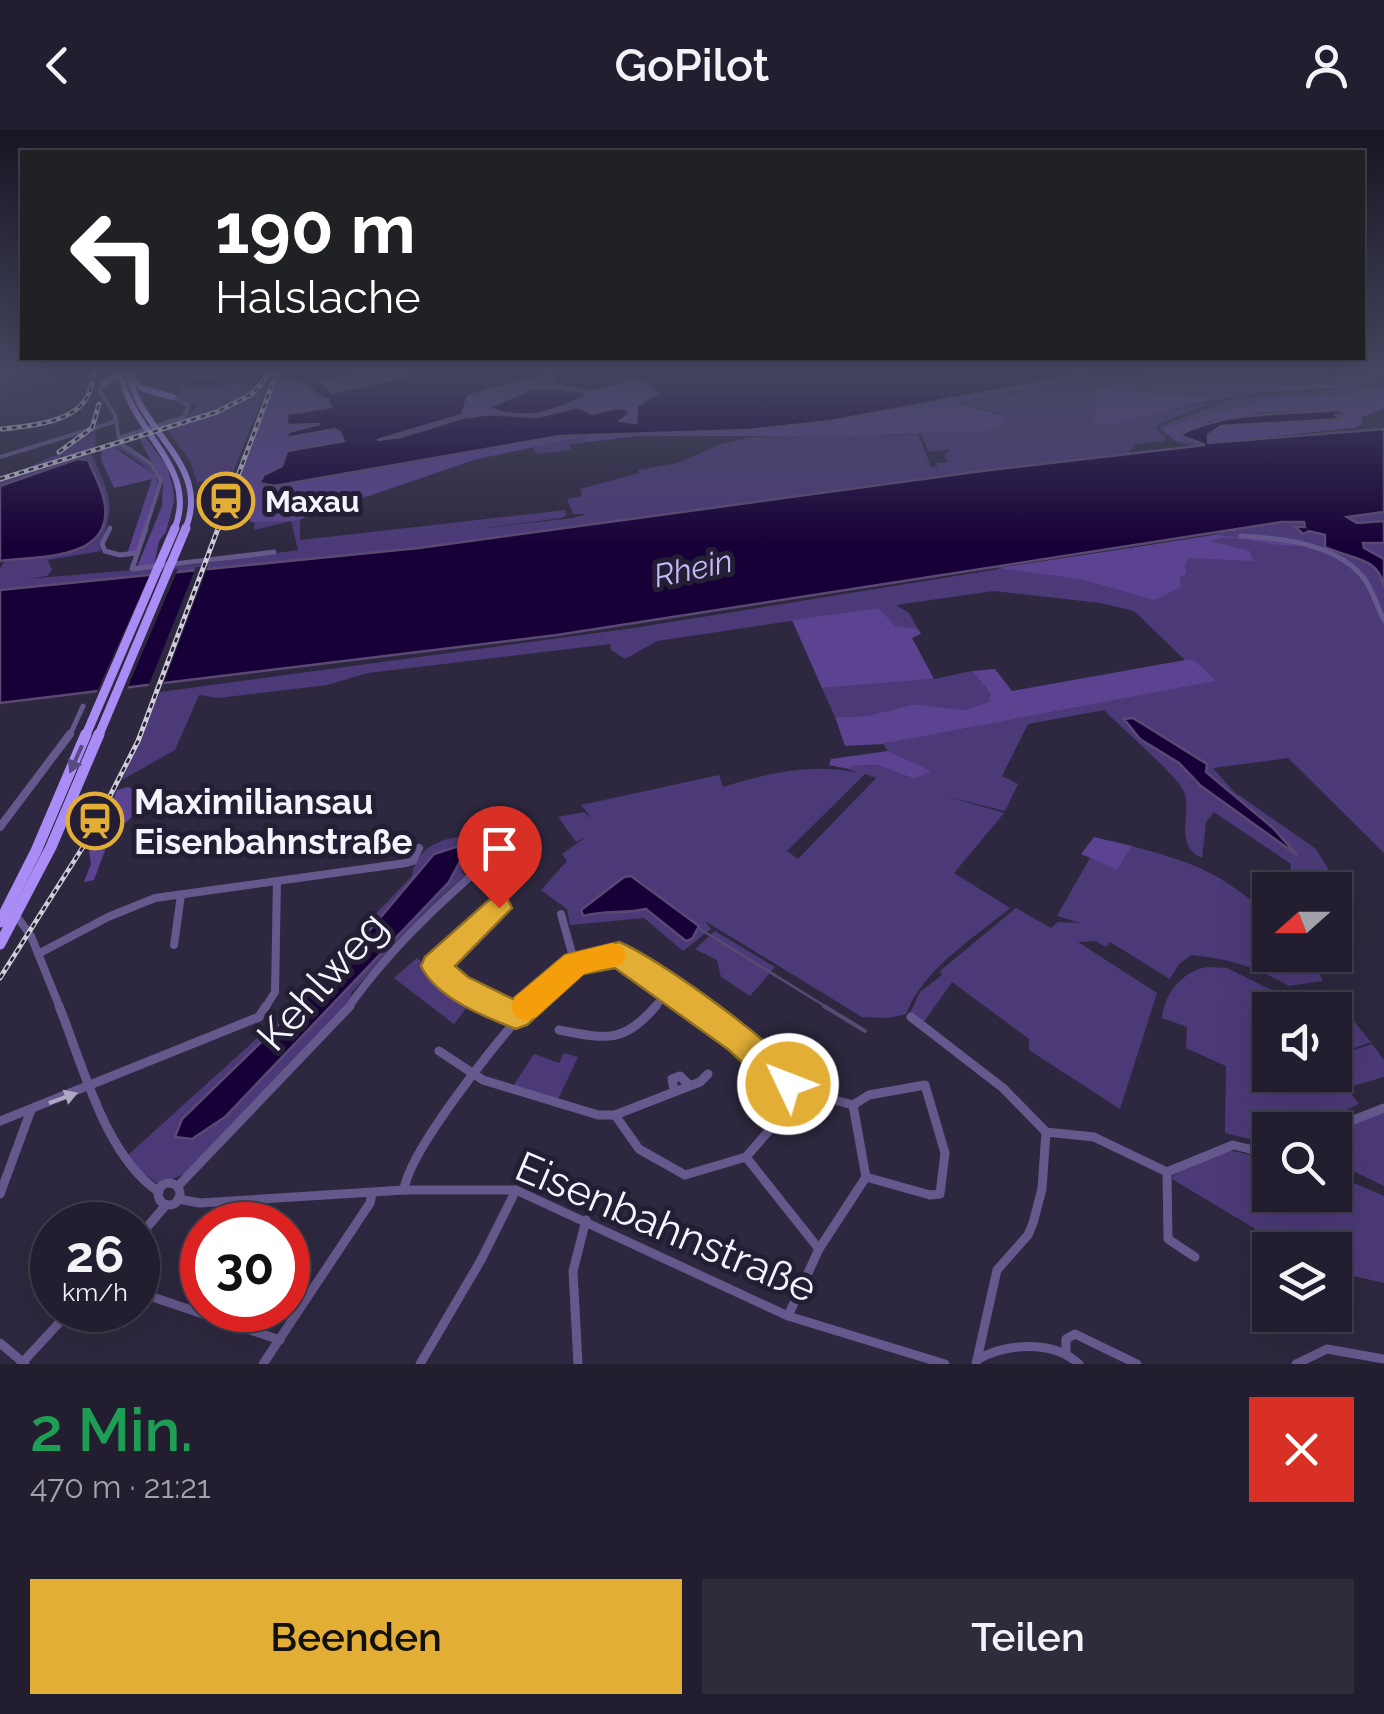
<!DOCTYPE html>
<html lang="de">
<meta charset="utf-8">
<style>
:root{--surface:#221e2f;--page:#2e2b3b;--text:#f1f3f6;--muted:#a2a2aa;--line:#3f3c4b;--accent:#e3ae35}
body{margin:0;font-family:Raleway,sans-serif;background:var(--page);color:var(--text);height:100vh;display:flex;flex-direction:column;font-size:38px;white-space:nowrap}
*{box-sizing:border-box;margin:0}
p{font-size:32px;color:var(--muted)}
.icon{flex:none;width:55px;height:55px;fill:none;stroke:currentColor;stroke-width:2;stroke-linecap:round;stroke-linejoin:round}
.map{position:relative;height:1234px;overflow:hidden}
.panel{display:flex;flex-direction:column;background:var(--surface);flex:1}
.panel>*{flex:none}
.guide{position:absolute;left:20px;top:20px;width:1345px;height:210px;border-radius:0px;box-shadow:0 10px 40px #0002,0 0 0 2px var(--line);background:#202124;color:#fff;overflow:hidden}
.needle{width:65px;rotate:249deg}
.fabs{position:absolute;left:1252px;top:742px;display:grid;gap:20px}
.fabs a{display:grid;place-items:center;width:100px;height:100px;border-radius:0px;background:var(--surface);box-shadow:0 10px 40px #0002,0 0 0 2px var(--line);font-size:50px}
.speed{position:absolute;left:30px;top:1072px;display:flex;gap:20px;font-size:50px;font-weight:700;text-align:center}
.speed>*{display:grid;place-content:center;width:130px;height:130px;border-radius:50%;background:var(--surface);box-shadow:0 10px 40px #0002,0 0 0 2px var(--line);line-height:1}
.speed small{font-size:25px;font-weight:400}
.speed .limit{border:15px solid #d22;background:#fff;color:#111}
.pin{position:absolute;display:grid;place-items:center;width:85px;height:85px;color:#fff;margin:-102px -42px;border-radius:50% 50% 50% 0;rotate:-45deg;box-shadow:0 0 10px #0007}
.pin .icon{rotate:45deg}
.me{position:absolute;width:110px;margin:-55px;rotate:313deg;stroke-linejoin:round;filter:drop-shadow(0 0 8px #0008)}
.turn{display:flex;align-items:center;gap:35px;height:210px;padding:0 30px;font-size:45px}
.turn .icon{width:130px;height:130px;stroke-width:2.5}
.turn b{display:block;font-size:70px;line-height:85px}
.round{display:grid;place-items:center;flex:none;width:105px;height:105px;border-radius:0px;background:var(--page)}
.headline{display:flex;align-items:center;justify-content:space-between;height:170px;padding:0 30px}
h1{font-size:60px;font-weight:600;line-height:75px;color:#1e9e55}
.primary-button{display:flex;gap:20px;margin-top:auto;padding:20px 30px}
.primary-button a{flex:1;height:115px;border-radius:0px;background:var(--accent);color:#111;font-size:40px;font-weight:600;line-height:115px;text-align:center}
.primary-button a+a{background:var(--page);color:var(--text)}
header{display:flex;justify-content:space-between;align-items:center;height:130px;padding:0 30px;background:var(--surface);font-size:45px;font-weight:600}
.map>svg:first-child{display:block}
</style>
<header><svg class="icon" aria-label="back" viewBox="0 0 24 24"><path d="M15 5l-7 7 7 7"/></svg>GoPilot<svg class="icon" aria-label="person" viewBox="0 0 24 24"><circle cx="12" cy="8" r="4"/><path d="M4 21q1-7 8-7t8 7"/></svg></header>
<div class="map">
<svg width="1384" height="1234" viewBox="0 0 1384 1234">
<rect width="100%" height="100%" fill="#2d283f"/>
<!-- green -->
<g fill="#4c3a78" fill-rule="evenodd">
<path d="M263,242H269L259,258L241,271L271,247L231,347L219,348L223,341L208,351L197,352L190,331L167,300L235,276L164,298L185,288L197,277L176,266L179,262L176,255L195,253V258L246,251L244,258L249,260L264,248Z"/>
<path d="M416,242H673L624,304L585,307L587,312L570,315L571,320L537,324L533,318L566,309L470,329L300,388V410L565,380L567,385L561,388L469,400L573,388L587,384H573L567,369L582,366L580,359L639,343L638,340L678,333L721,314L750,307L918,304L931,337H938L935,333L949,332L944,327L950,319L929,322L920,302L984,301L1001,283L956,274L1056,254L1089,257L1095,273V295L1101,296L1218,270L1091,256L1080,248L1114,242L1257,264L1224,268L1159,294L1156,298L1166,309L1164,311L1135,314L1128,323L419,418L0,460V438L5,431C81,420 131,423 87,329L0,356V350L60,323L93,299L85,311L96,298L95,317L117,311L150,336L159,353C153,342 128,321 113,317C100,314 95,321 84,325H92C108,361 118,378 99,415L101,421L48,430L52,440L47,446L26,449L193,435L298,420L291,391L254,400L260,314Z"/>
<path d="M1384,255V260L1379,261L1261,271L1161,298L1170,307L1205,315C1185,317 1172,313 1159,297L1234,269Z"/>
<path d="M1384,383V723L1288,628L1213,638L1233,661L1316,719L1330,742L1289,754L1291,734L1214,682L1206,692L1202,728C1174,716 1191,686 1185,664C1181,648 1120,597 1104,580L1028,594L1002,646L1018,654L1005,681L945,666L1004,683L954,743L1010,778C973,809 924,838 906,884L889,888L862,887L705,791L711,799L683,821L644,788L570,795L567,779L541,760L567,731L562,724L586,707L576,712L558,687L584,682L592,689L581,675L719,645L723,657C764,644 814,632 857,643L849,639L850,636L877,635L915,649L930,641L888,621L883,614L1215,551L1194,531L1185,530L1134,481L1101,473L994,461L896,475L909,483L918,499L895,497L877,478L657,511L625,529L611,520L610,514L368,543L327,555L218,568L199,565L175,620L122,650L160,562L634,498L1217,404L1219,398L1227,400L1281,391L1353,393L1349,387ZM865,644L876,648L798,729L787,721Z"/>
<path d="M972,541L991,564L989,572L963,580L915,574L867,586L835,587L822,558L934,549Z"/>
<path d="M479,705L475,722L461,742L465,745L424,783L351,863V868L184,1044L159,1055L133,1035L128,1025L253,912L412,746C418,711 449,707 479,705Z"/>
<path d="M1132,716C1197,734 1218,741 1270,786V825H1310L1323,851L1289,856C1258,838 1228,828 1191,825L1179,834L1170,849L1110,812L1106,817L1096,811L1078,812L1157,863L1120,979L1029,920V909L952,852L923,893L910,883L920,862L942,845L940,841L1016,778L1051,798L1058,792L1081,793L1057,786L1090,728L1117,740Z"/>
<path d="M715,801L775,837L750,866L721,847L717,830L695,819Z"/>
<path d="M417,828L473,869L454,894L394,848Z"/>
<path d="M1207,837L1227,838L1290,869L1295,880H1270V945H1335V920L1348,922L1372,914L1384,930V947L1346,958L1359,974L1336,985L1329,1000H1270V1014L1225,1003L1226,936L1186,918L1187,897L1162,888C1165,862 1182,842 1207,837Z"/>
<path d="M1336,870L1371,912L1348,920L1335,918V880H1302Z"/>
<path d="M564,923L578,927L558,969L513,956L534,924L559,933Z"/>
<path d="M1384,981V1056L1349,1039L1340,1015L1350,996Z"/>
<path d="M1229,1020L1270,1029V1065H1335V1045L1384,1066V1153L1335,1142V1120H1269L1254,1098L1172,1049L1173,1045Z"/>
</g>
<!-- forest -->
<g fill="#5b4392" fill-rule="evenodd">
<path d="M306,242H422L326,264L331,277L288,283L291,295L320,294L288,302L291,308L334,299L340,302L344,311L287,321L282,336L264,356L560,306L749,300L831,291L1066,247L1073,242H1346L1312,245L1375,242L1377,248L1360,256L1254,263L1114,242L1079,248L1089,256L1055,253L956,273L1007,287L999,296L984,301L842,306H636L589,312L583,307L477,329L295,391L251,392L240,365H233L276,247L303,251L317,264L330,261Z"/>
<path d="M556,242L565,243L551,249L556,255L603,257L642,252L658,262L636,281V293L618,291L630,282C618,274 605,280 592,284L578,277L537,287L488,284L462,288L401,307L376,309L462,285L468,266ZM531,259H565L589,265C561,281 519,293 489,276Z"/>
<path d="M1108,258L1219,268L1104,296L1095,295V273L1090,259Z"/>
<path d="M1384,260V278L1362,287V295L1353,298L1208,313V305L1221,296L1319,288L1340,291L1334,286L1345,285L1339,280L1262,282L1207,292L1202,298L1180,303L1185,309L1203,313L1175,310L1161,298L1261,271Z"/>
<path d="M145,307L167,336L173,358L174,371L166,402L159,411L154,436L137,437L162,376L163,353L142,314L140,309Z"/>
<path d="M112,316L155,345L158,353L137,420L127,424L152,349L114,358L101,330L102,322L92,320Z"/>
<path d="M1217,405L1304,415C1273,420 1239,401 1209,411L1250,421L1253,431L1190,428L1185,434L1186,443L1179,448L1181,457L1155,470L1081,449L997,438Z"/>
<path d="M878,478L895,496L918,499L921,504L912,508L934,549L822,558L792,490Z"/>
<path d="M1185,530H1194L1216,551L883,614L845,616L835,587L867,586L915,574L963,580L989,572L991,564L972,541L995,539L1012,561Z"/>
<path d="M888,621L931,641L915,649L877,635L851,636L849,639L829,635L831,629Z"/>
<path d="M128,657L143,662L131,688L111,704L94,750L84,752L91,734L89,721L117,660Z"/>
<path d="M1094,707L1132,716L1117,740L1081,724Z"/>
</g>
<!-- water -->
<g fill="#170037" stroke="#5a4972" stroke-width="2.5">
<path d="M422,242H556L468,266L462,285L377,310L401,307L462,288L488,284L537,287L578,277L592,284L615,278L627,279L630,283L620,291L636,293L637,276L658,263C634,237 613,262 587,261C576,260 564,256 553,254L551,249L563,242H1073L1067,247L831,291L749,300L560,306L274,356L259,353L264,345L282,336L287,321L344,311L340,302L334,299L287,308L288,302L320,294L291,295L287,294V284L331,277L326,264Z"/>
<path d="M531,259H565L589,264C561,280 520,294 489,277Z"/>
<path d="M1339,280L1347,285H1335L1344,289L1221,296L1208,305V313L1384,299V382L1347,387L1357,393L1384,391V413H1363L1364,418L1384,429V458C1379,426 1352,430 1325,417V405L1309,401L1303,404L1295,397H1305L1304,392H1282L557,505L0,573V460L419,418L982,341L1205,315L1179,305C1229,280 1283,285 1339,280Z"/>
<path d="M77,329L88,330C94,344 103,360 105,375C112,431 37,426 0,431V356Z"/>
<path d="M1133,588L1207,634L1206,642L1273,698L1297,725L1201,656L1179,633L1140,609L1124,589Z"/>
<path d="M456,717L467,718L449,752L225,987L192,1009L175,1007L182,989L289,885L369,801L434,724Z"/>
<path d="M631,746L699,796L692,809L686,811L646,779C623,784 606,780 583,786L581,780L624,747Z"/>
</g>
<!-- pier -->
<g fill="#2d283f">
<path d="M208,436L161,560L146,562L196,437Z"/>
<path d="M178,439L125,564L94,568L151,442Z"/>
</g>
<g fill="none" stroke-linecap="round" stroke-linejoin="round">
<!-- stream-far1 -->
<path stroke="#5a4972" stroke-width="2.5" d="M700,799L828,878"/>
<!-- stream -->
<path stroke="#5a4972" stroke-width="4" d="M824,876L865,901"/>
<!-- river -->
<g stroke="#170037" stroke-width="8">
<path d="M173,242L178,249L199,252L259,248"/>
<path d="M286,245L309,249L344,242"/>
<path d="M309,249L326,264"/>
</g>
<!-- minor-far3 -->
<g stroke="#65588c" stroke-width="4">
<path d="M104,254L99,260L115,285L120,313L151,334L161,351L145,400"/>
<path d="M119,308L184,287L189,276L173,267"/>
<path d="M0,327L117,291"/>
</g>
<!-- minor-far2 -->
<g stroke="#65588c" stroke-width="5">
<path d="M110,398L102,414L105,421L120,425L137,423"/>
<path d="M146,398L132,439L274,422"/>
<path d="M1241,406C1280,408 1334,413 1362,446C1372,457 1377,477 1384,490"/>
<path d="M69,607L83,576"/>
</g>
<!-- minor-far1 -->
<g stroke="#65588c" stroke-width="8">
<path d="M0,697L70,604"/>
<path d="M499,778L435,836L458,856L502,878"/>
<path d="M15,784L31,806L60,878"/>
<path d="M561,784L575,834"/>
<path d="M174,815L181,765"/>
<path d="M38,824L108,787L155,768L406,733L413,731L419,718"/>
<path d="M265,878L275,862L277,751"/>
<path d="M348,878C396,809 459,756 522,701"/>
<path d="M527,878C599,797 623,824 697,878"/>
<path d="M654,878L668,861"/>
</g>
<!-- minor -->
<g stroke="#65588c" stroke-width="9">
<path d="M59,876C83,935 105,1026 159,1062"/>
<path d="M497,876L516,885"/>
<path d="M693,876L740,910L794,959L853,975"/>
<path d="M911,887L1003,958L1046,1002L1042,1059L1033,1093L1028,1105L997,1140L976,1234"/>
<path d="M559,900C606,909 623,914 656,876"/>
<path d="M439,921L483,950L598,985H615L700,952L708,944"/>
<path d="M674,960L672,949L680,946L689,955"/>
<path d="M853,975L869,965L925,955L945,1023L940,1064L930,1065L866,1047"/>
<path d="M615,985L639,1019L685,1045L746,1027L802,963"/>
<path d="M0,991L259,887L266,876"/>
<path d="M1046,1002L1094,1007L1167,1042"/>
<path d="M1335,1012L1351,991L1384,978"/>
<path d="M1335,1019L1340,1035L1335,1039"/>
<path d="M746,1027L819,1119"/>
<path d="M1167,1042L1233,1015L1270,1024"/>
<path d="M1167,1042L1168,1109L1195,1127"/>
<circle cx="169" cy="1064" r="11"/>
<path d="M179,1055L350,876"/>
<path d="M404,1060C409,1020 499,909 529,876"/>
<path d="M0,1064L31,980"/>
<path d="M178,1069L200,1073L404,1060H516L788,1186L945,1234"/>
<path d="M138,1108L165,1076"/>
<path d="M138,1162L280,1210"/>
<path d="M788,1186L819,1119L866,1047L853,975"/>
<path d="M0,1213L25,1234"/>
<path d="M1066,1222V1209L1075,1204L1137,1234"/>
<path d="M978,1229C1008,1213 1053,1210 1079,1234"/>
<path d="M21,1234L71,1180"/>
<path d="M263,1234L370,1073L372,1063"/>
<path d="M420,1234L481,1130L516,1060"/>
<path d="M578,1234L573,1141L586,1090"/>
<path d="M1296,1234L1327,1219L1384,1229"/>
</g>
<!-- trunk-far2 -->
<g stroke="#a98cf6" stroke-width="6">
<path d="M121,242C128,301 201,337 174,400"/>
<path d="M129,242C136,300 213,334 185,400"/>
<path d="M129,248L143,259L173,267"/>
<path d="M104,254L121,243"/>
</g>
<!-- trunk-far1 -->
<g stroke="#a98cf6" stroke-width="9">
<path d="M85,607L175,398"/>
<path d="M98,607L186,398"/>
</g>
<!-- trunk -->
<g stroke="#a98cf6" stroke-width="11">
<path d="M0,792L36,721L86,604"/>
<path d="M0,814L51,717L99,604"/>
</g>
<!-- rail casing -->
<g stroke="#cfcdd9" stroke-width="5">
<g id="rail">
<path d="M2,299C29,296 75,293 88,265C92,258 92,249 95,242"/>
<path d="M59,322L92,298L99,274"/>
<path d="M0,349L217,282L252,264L271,242"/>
<path d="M0,848L88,709L138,611L277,242"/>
</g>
</g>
<!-- rail -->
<use href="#rail" stroke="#241e35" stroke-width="2.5" stroke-dasharray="5" stroke-linecap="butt"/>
</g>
<!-- one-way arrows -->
<defs><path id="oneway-solid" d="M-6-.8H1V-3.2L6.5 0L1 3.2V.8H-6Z" transform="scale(2.5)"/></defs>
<use fill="#594a82" href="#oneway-solid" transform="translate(76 629) rotate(114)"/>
<use fill="#ada6c4" href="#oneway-solid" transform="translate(63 968) rotate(-20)"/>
<!-- sky -->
<linearGradient id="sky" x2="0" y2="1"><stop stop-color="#191623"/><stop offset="0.58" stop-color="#464863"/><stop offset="1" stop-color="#464863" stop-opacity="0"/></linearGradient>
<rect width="1384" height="415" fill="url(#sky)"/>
<!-- route -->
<path fill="#e3ae35" stroke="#947122" stroke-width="2.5" d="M499,767L508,770L512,778L455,836L468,847L513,869L565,825L619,812C654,825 790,922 804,954L799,965L788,970L777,965L729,920L615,838L583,844L527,895L516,899C485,887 436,868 421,836L425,827L489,770Z"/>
<!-- slow -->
<path fill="#f59e0b" d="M612,813L622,816L626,825L622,834L584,844L536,887L526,891L515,887L511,877L515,867L565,825Z"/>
<!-- icons -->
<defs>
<g id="station-ring" transform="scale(2.875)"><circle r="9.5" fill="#241e35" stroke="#e3ae35" stroke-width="1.5"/><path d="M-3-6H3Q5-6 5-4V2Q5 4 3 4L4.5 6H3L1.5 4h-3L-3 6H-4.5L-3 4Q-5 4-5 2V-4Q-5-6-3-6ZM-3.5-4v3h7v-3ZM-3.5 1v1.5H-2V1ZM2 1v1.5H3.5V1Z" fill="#e3ae35"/></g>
</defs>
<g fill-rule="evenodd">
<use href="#station-ring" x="226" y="371"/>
<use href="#station-ring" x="95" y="691"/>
</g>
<g text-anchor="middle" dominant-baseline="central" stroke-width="10" stroke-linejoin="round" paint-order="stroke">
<!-- far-poi labels -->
<g font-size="30" font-weight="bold" fill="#f5f3fc" stroke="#241e35" text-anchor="start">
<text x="265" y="371">Maxau</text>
</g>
<!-- far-water labels -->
<g font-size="32" font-style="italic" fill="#c6b7f9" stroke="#241e35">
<text transform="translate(693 438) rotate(-12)">Rhein</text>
</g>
<!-- poi labels -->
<g font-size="35" font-weight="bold" fill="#f5f3fc" stroke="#241e35" text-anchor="start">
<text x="134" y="671">Maximiliansau<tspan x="134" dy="40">Eisenbahnstraße</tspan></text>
</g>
<!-- near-street labels -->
<g font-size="42" fill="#f5f3fc" stroke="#241e35">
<text transform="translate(322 851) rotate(-48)">Kehlweg</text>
<text transform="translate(666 1097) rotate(23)">Eisenbahnstraße</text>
</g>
</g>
</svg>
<div class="fabs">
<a><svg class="needle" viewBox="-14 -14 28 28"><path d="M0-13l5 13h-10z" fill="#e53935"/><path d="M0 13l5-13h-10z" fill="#a2a2aa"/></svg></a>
<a><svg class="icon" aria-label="sound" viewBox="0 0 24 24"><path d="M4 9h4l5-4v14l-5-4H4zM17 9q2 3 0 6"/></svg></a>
<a><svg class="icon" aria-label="search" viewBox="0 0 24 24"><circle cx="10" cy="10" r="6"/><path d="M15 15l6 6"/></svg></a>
<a><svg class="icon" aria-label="layers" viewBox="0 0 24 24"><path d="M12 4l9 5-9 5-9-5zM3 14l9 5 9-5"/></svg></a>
</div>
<div class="speed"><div>26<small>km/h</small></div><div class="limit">30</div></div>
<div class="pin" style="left:499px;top:778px;background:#d93025"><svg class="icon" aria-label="arrive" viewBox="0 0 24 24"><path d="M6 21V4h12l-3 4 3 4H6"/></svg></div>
<svg class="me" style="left:788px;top:954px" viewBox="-20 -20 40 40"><circle r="17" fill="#e3ae35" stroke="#fff" stroke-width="3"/><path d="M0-11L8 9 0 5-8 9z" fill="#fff"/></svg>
<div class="guide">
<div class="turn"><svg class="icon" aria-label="left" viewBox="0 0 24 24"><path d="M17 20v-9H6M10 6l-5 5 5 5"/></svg><div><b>190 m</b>Halslache</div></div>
</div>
</div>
<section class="panel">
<div class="headline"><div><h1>2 Min.</h1><p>470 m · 21:21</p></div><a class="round" style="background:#d93025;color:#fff"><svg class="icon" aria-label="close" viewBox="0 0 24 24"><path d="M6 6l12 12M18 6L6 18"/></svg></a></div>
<div class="primary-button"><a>Beenden</a><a>Teilen</a></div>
</section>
